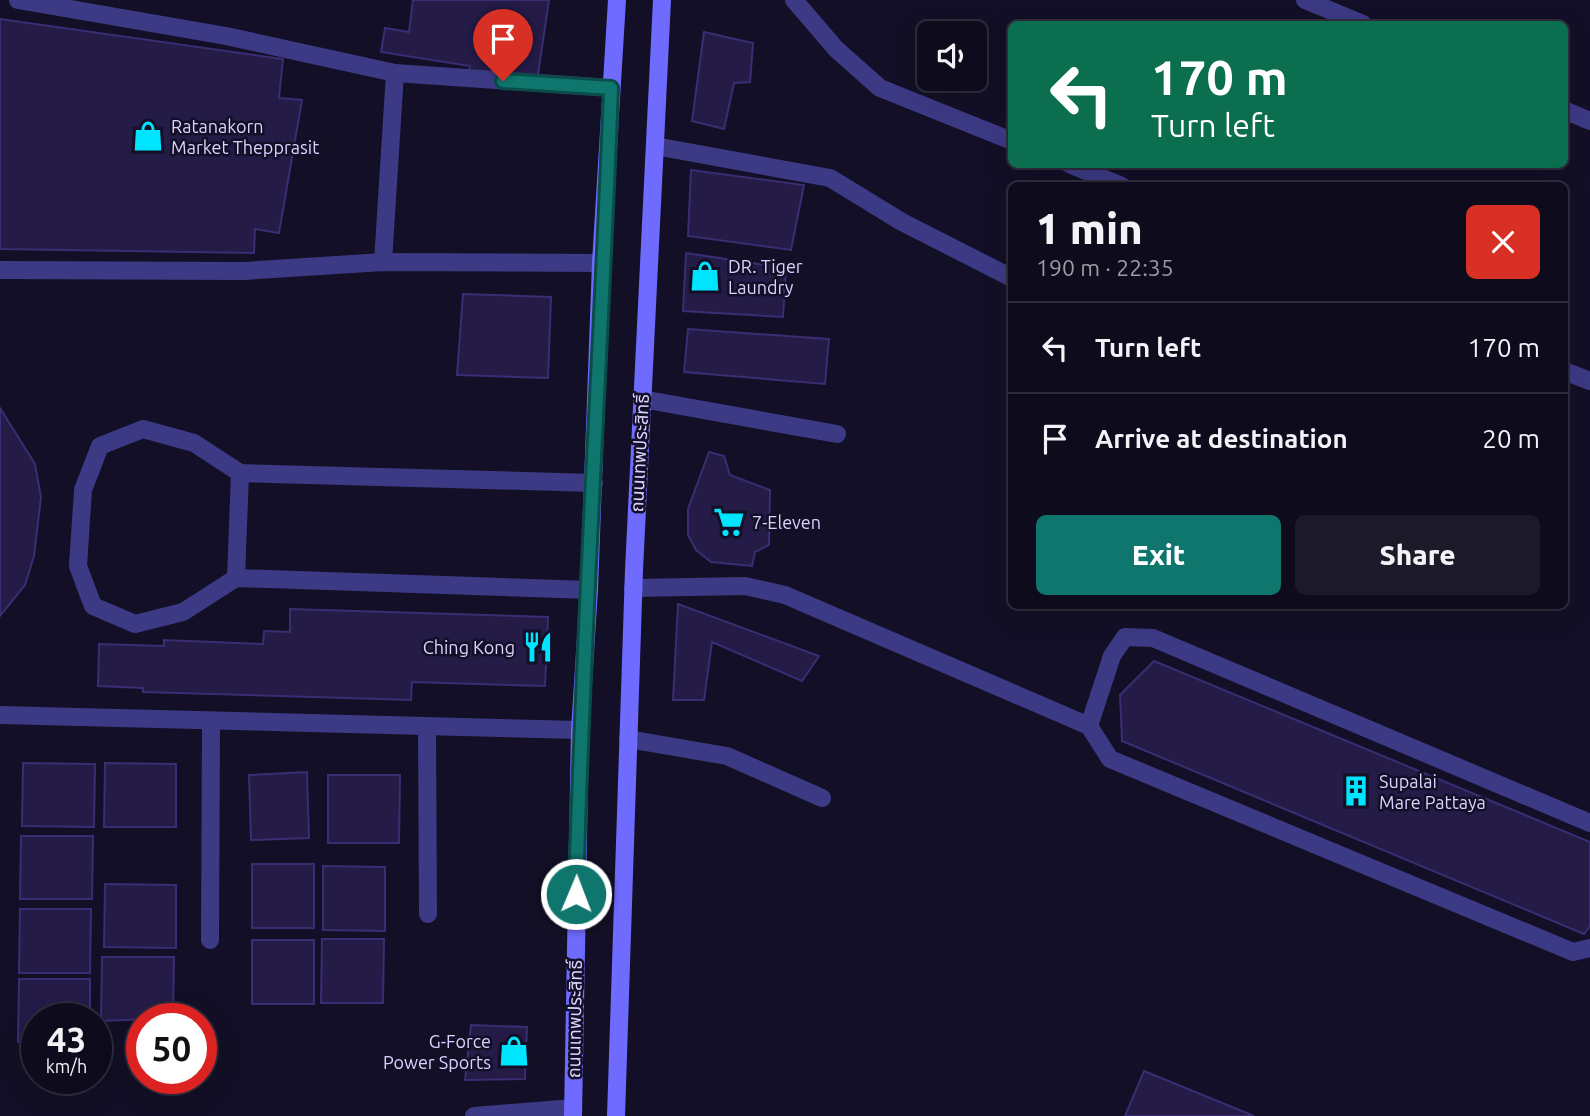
<!DOCTYPE html>
<meta charset="utf-8">
<style>
:root{--surface:#0e0b1c;--page:#1c1929;--text:#f1f3f6;--muted:#9b9ba3;--line:#2e2b3b;--accent:#0f766e}
body{margin:0;font-family:Ubuntu,"Noto Sans Thai",sans-serif;background:var(--page);color:var(--text);height:100vh;display:flex;flex-direction:column;font-size:26px;white-space:nowrap}
*{box-sizing:border-box;margin:0}
p{font-size:23px;color:var(--muted)}
.icon{flex:none;width:38px;height:38px;fill:none;stroke:currentColor;stroke-width:2;stroke-linecap:round;stroke-linejoin:round}
.map{position:relative;flex:1;overflow:hidden}
.details{position:absolute;left:1008px;top:182px;width:560px;height:427px;display:flex;flex-direction:column;background:var(--surface);border-radius:10px;box-shadow:0 7px 28px #0002,0 0 0 2px var(--line)}
.details>*{flex:none}
.top-card{position:absolute;left:1008px;top:21px;width:560px;height:147px;border-radius:10px;box-shadow:0 7px 28px #0002,0 0 0 2px var(--line);background:#0b6e4f;color:#fff;overflow:hidden}
.controls{position:absolute;left:917px;top:21px;display:grid;gap:14px}
.controls a{display:grid;place-items:center;width:70px;height:70px;border-radius:10px;background:var(--surface);box-shadow:0 7px 28px #0002,0 0 0 2px var(--line);font-size:35px}
.speed{position:absolute;left:21px;top:1003px;display:flex;gap:14px;font-size:35px;font-weight:700;text-align:center}
.speed>*{display:grid;place-content:center;width:91px;height:91px;border-radius:50%;background:var(--surface);box-shadow:0 7px 28px #0002,0 0 0 2px var(--line);line-height:1}
.speed small{font-size:18px;font-weight:400}
.speed .limit{border:10px solid #d22;background:#fff;color:#111}
.pin{position:absolute;display:grid;place-items:center;width:60px;height:60px;color:#fff;margin:-72px -30px;border-radius:50% 50% 50% 0;rotate:-45deg;box-shadow:0 0 7px #0007}
.pin .icon{rotate:45deg}
.me{position:absolute;width:77px;margin:-38px;rotate:1deg;stroke-linejoin:round;filter:drop-shadow(0 0 5px #0008)}
.turn{display:flex;align-items:center;gap:24px;height:147px;padding:0 28px;font-size:32px}
.turn .icon{width:91px;height:91px;stroke-width:2.5}
.turn b{display:block;font-size:49px;line-height:60px}
.round{display:grid;place-items:center;flex:none;width:74px;height:74px;border-radius:10px;background:var(--page)}
.summary{display:flex;align-items:center;justify-content:space-between;height:119px;padding:0 28px}
h1{font-size:42px;font-weight:800;line-height:52px}
.button{display:flex;gap:14px;margin-top:auto;padding:14px 28px}
.button a{flex:1;height:80px;border-radius:10px;background:var(--accent);color:#fff;font-size:28px;font-weight:800;line-height:80px;text-align:center}
.button a+a{background:var(--page);color:var(--text)}
ul{padding:0;list-style:none}
li{display:flex;align-items:center;gap:21px;height:91px;padding:0 28px;border-top:2px solid var(--line)}
li div{flex:1}
li b{display:block;font-size:26px}
li em{font-style:normal}
.map>svg:first-child{display:block}
</style>
<div class="map">
<svg width="1590" height="1116" viewBox="0 0 1590 1116">
<rect width="100%" height="100%" fill="#130f26"/>
<!-- building -->
<g fill="#241b47" stroke="#3b2d73" stroke-width="2">
<path d="M413,0H549L537,81L469,71L470,66L381,52L385,28L409,32Z"/>
<path d="M0,19L283,59L279,98L302,100L279,233L255,229L254,253L0,249Z"/>
<path d="M704,32L753,43L750,82L734,83L724,129L692,121Z"/>
<path d="M691,170L804,185L791,250L688,236Z"/>
<path d="M686,253L786,268L783,317L683,311Z"/>
<path d="M463,294L551,297L548,378L457,375Z"/>
<path d="M688,329L829,339L825,384L684,372Z"/>
<path d="M0,408L35,464L41,497L34,556L25,585L0,616Z"/>
<path d="M709,452L724,456L730,475L770,490L769,545L755,552L752,566L711,562L696,550L688,535V509Z"/>
<path d="M678,604L819,656L802,681L712,642L704,700H673Z"/>
<path d="M290,609L548,617L545,686L412,682L411,700L143,692V688L98,686L99,644L164,646V640L263,644L264,631L290,632Z"/>
<path d="M1154,661L1590,842V926L1584,934L1122,741L1120,695Z"/>
<path d="M23,763L95,764L94,827L22,826Z"/>
<path d="M105,763L176,764V827H104Z"/>
<path d="M307,772L309,838L251,840L249,775Z"/>
<path d="M328,775H400L399,843H328Z"/>
<path d="M21,836H93L92,899H20Z"/>
<rect x="252" y="864" width="62" height="64"/>
<path d="M323,866L385,867V931L323,930Z"/>
<path d="M105,884L176,885V948L104,947Z"/>
<path d="M20,909H91L90,973H19Z"/>
<path d="M322,939H384L383,1003H321Z"/>
<rect x="252" y="940" width="62" height="64"/>
<path d="M102,957H174L173,1018L101,1021Z"/>
<path d="M19,979H90V1018H37V1042H18Z"/>
<path d="M471,1025L527,1027L525,1079L465,1080Z"/>
<path d="M1144,1071L1254,1116H1125Z"/>
</g>
<g fill="none" stroke-linecap="round" stroke-linejoin="round">
<!-- service -->
<g stroke="#3d3a85" stroke-width="18">
<path d="M18,0L226,36L395,73L611,88"/>
<path d="M655,146L830,178L902,222L1012,278"/>
<path d="M383,262L395,73"/>
<path d="M0,270L244,271L383,262L601,263"/>
<path d="M642,399L837,434"/>
<path d="M236,578L240,473"/>
<path d="M633,588L745,586L785,595L1089,726L1110,759L1573,952L1590,948"/>
<path d="M589,590L236,578L183,612L135,624L93,606L78,566L83,490L100,446L143,429L194,443L240,473L594,483"/>
<path d="M1089,726L1112,656L1125,637L1153,638L1590,823"/>
<path d="M628,739L727,756L822,798"/>
</g>
<!-- minor -->
<g stroke="#3d3a85" stroke-width="18">
<path d="M794,0L836,49L880,88L1012,141"/>
<path d="M1305,0L1363,24"/>
<path d="M1564,110L1590,121"/>
<path d="M1069,164L1122,186"/>
<path d="M1564,371L1590,381"/>
<path d="M0,715L580,730"/>
<path d="M427,728L428,914"/>
<path d="M210,940L211,723"/>
<path d="M474,1116L573,1108"/>
</g>
<!-- secondary -->
<g stroke="#6f6bff" stroke-width="18">
<path d="M573,1116L580,730L589,590L601,263L617,0"/>
<path d="M616,1116L634,570L662,0"/>
</g>
</g>
<g fill="none" stroke-linecap="round" stroke-linejoin="round">
<!-- route casing -->
<g stroke="#0a4d48" stroke-width="18">
<path id="route" d="M503,81L611,88C601,357 583,625 576,894"/>
</g>
<!-- route -->
<use href="#route" stroke="#0f766e" stroke-width="12"/>
</g>
<!-- icons -->
<defs>
<g id="shop-bare" transform="scale(2.415)"><path d="M-5-2.5h2.3a2.7 3.5 0 0 1 5.4 0H5L5.5 6h-11ZM-1.5-2.5h3a1.5 2.3 0 0 0-3 0Z" fill="#00e5ff" stroke="#130f26" stroke-width="2.5" paint-order="stroke"/></g>
<g id="supermarket-bare" transform="scale(2.415)"><path d="M-6-5.5h2.5l.6 2H6L4.5 2H-2.5L-4.4-4H-6ZM-1.5 3.2a1.3 1.3 0 1 0 .1 0ZM3 3.2a1.3 1.3 0 1 0 .1 0Z" fill="#00e5ff" stroke="#130f26" stroke-width="2.5" paint-order="stroke"/></g>
<g id="restaurant-bare" transform="scale(2.415)"><path d="M-5-6h1v4h1v-4h1v4h1v-4h1v5L-1.5 .5V6h-2V.5L-5-1ZM5-6V6H3V1.5H1.5Q1.5-4 5-6Z" fill="#00e5ff" stroke="#130f26" stroke-width="2.5" paint-order="stroke"/></g>
<g id="building-bare" transform="scale(2.415)"><path d="M-4-6H4V6H1V3H-1V6H-4ZM-2.5-4.3h1.7v1.8h-1.7ZM.8-4.3h1.7v1.8H.8ZM-2.5-1h1.7V.8h-1.7ZM.8-1h1.7V.8H.8Z" fill="#00e5ff" stroke="#130f26" stroke-width="2.5" paint-order="stroke"/></g>
</defs>
<g fill-rule="evenodd">
<use href="#shop-bare" x="148" y="136"/>
<use href="#shop-bare" x="705" y="276"/>
<use href="#supermarket-bare" x="729" y="522"/>
<use href="#restaurant-bare" x="538" y="647"/>
<use href="#building-bare" x="1356" y="791"/>
<use href="#shop-bare" x="514" y="1051"/>
</g>
<g text-anchor="middle" dominant-baseline="central" stroke-width="5" stroke-linejoin="round" paint-order="stroke">
<!-- poi labels -->
<g font-size="18" fill="#d9d4ff" stroke="#130f26" text-anchor="start">
<text x="171" y="126">Ratanakorn<tspan x="171" dy="21">Market Thepprasit</tspan></text>
<text x="728" y="266">DR. Tiger<tspan x="728" dy="21">Laundry</tspan></text>
<text x="752" y="522">7-Eleven</text>
<text x="515" y="647" text-anchor="end">Ching Kong</text>
<text x="1379" y="781">Supalai<tspan x="1379" dy="21">Mare Pattaya</tspan></text>
<text x="491" y="1041" text-anchor="end">G-Force<tspan x="491" dy="21">Power Sports</tspan></text>
</g>
<!-- street labels -->
<g font-size="18" fill="#d9d4ff" stroke="#130f26">
<text transform="translate(639 453) rotate(-87)">ถนนเทพประสิทธิ์</text>
<text transform="translate(574 1019) rotate(-89)">ถนนเทพประสิทธิ์</text>
</g>
</g>
</svg>
<div class="controls">
<a><svg class="icon" aria-label="sound" viewBox="0 0 24 24"><path d="M4 9h4l5-4v14l-5-4H4zM17 9q2 3 0 6"/></svg></a>
</div>
<div class="speed"><div>43<small>km/h</small></div><div class="limit">50</div></div>
<div class="pin" style="left:503px;top:81px;background:#d93025"><svg class="icon" aria-label="arrive" viewBox="0 0 24 24"><path d="M6 21V4h12l-3 4 3 4H6"/></svg></div>
<svg class="me" style="left:576px;top:894px" viewBox="-20 -20 40 40"><circle r="17" fill="#0f766e" stroke="#fff" stroke-width="3"/><path d="M0-11L8 9 0 5-8 9z" fill="#fff"/></svg>
<div class="top-card">
<div class="turn"><svg class="icon" aria-label="left" viewBox="0 0 24 24"><path d="M17 20v-9H6M10 6l-5 5 5 5"/></svg><div><b>170 m</b>Turn left</div></div>
</div>
<section class="details">
<div class="summary"><div><h1>1 min</h1><p>190 m · 22:35</p></div><a class="round" style="background:#d93025;color:#fff"><svg class="icon" aria-label="close" viewBox="0 0 24 24"><path d="M6 6l12 12M18 6L6 18"/></svg></a></div>
<ul>
<li><svg class="icon" aria-label="left" viewBox="0 0 24 24"><path d="M17 20v-9H6M10 6l-5 5 5 5"/></svg><div><b>Turn left</b></div><em>170 m</em></li>
<li><svg class="icon" aria-label="arrive" viewBox="0 0 24 24"><path d="M6 21V4h12l-3 4 3 4H6"/></svg><div><b>Arrive at destination</b></div><em>20 m</em></li>
</ul>
<div class="button"><a>Exit</a><a>Share</a></div>
</section>
</div>
